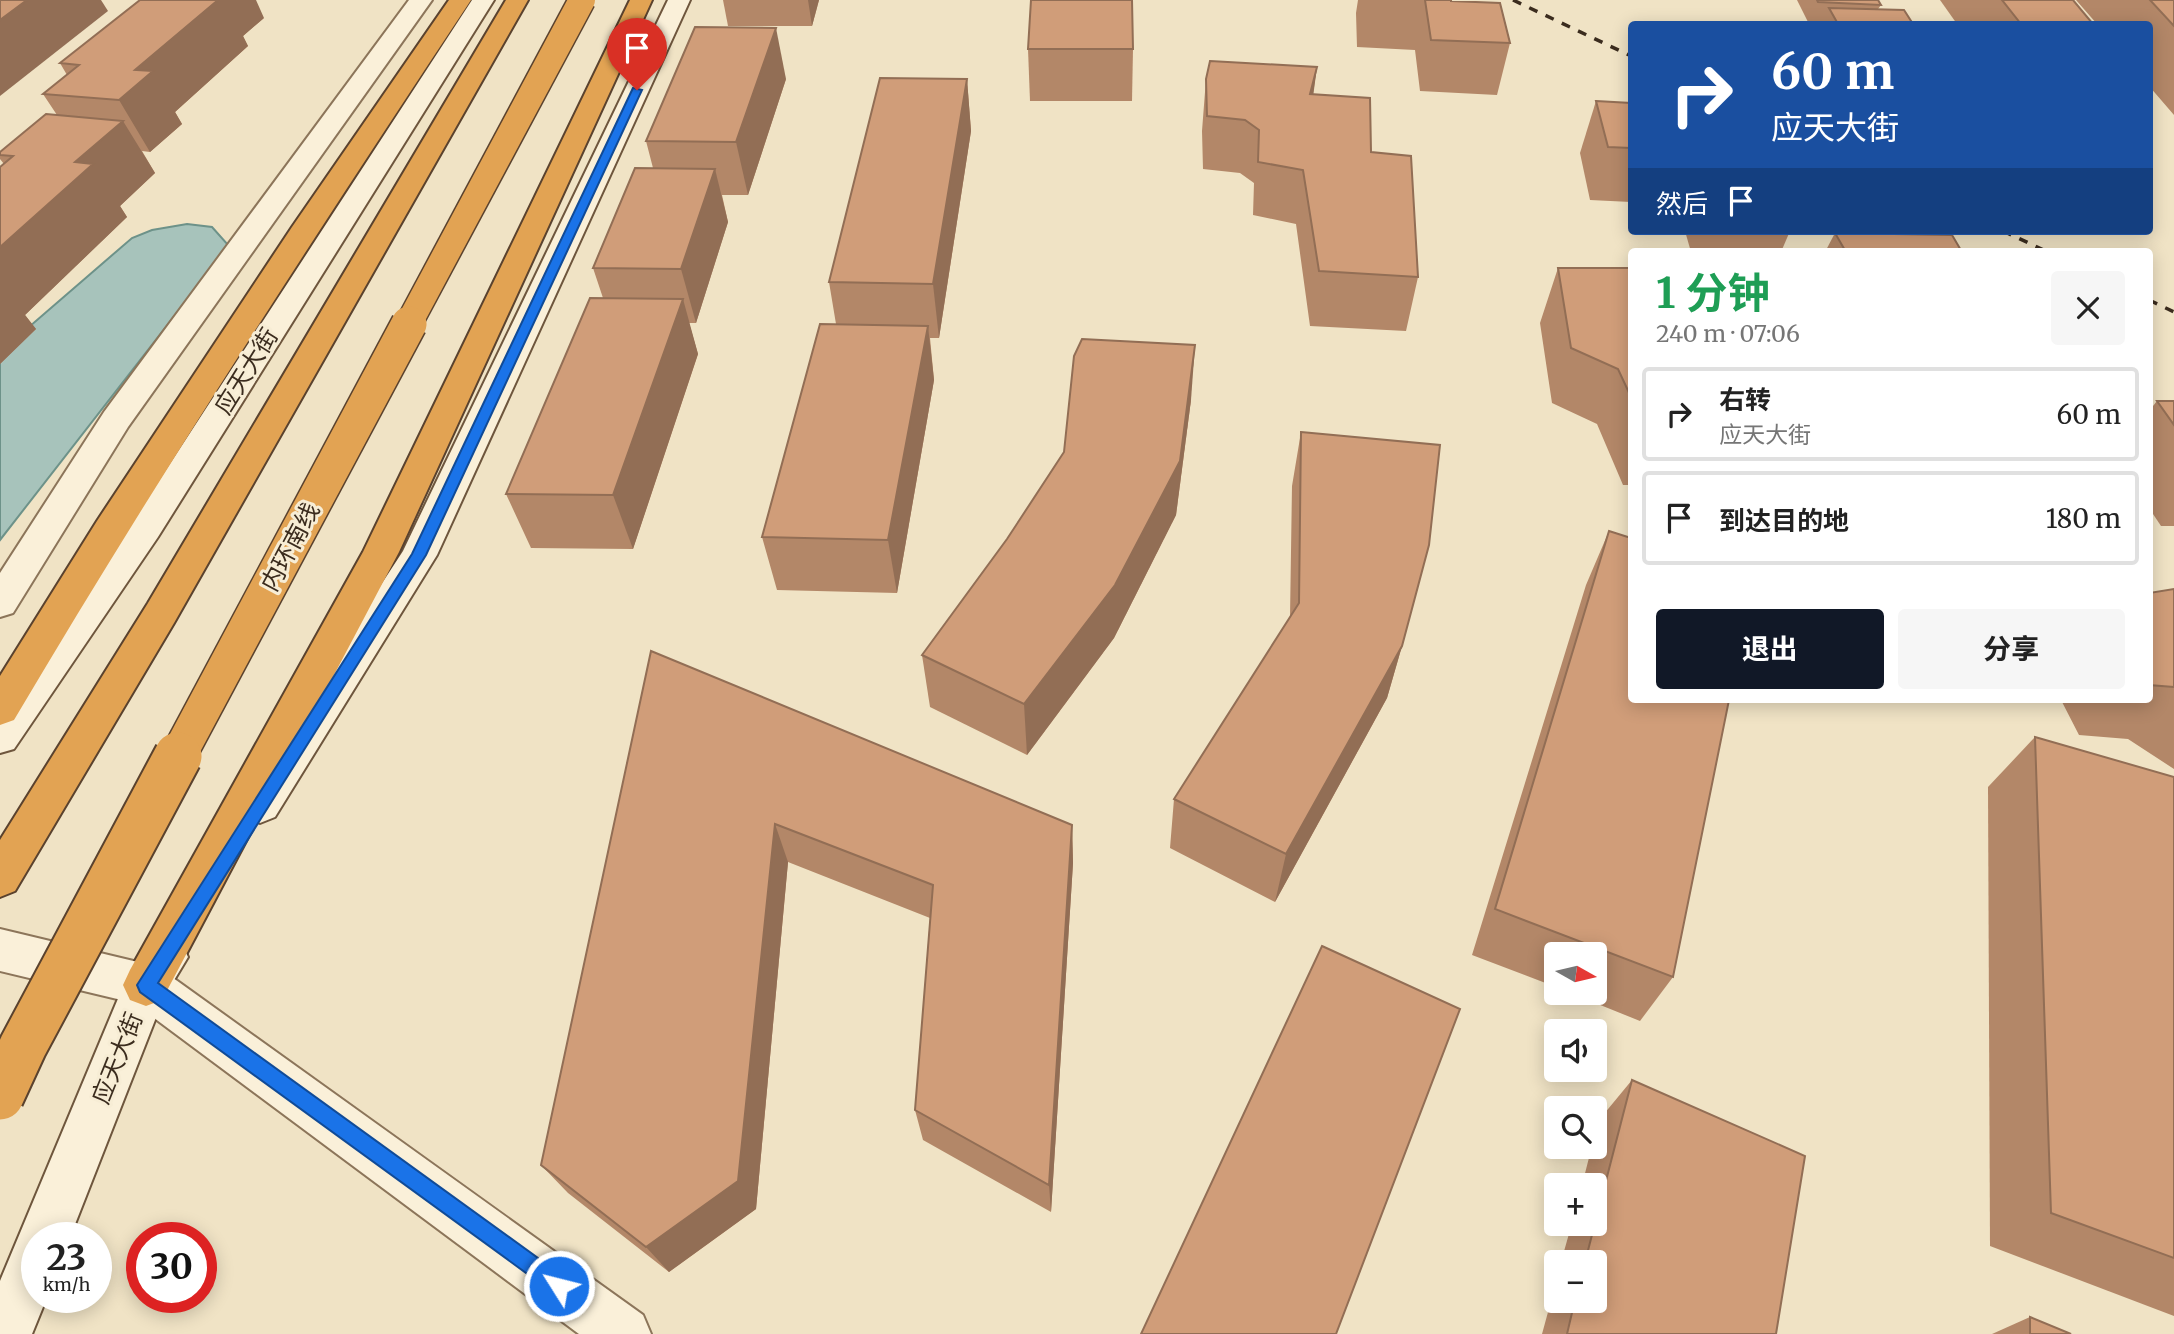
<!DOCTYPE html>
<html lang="zh">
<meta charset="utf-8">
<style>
:root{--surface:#fff;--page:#f6f6f6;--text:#222;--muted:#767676;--line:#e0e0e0;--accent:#111827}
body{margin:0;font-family:Merriweather,"Noto Sans SC",serif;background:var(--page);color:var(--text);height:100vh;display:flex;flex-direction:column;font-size:26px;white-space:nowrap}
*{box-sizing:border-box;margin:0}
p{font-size:23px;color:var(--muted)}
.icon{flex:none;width:38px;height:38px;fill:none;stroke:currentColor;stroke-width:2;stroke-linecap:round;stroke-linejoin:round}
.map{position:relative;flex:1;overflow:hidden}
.drawer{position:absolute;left:1628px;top:248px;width:525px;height:455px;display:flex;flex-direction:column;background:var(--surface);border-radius:7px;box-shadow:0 4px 18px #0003}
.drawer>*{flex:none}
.guide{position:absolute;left:1628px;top:21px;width:525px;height:214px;border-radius:7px;box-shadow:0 4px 18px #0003;background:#1a4fa0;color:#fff;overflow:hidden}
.needle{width:46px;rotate:98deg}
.fabs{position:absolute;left:1544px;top:942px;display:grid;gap:14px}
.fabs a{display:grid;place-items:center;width:63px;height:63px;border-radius:7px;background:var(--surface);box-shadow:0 4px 18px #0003;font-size:35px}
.speed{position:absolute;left:21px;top:1222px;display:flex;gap:14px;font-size:35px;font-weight:700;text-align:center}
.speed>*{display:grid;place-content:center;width:91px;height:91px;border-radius:50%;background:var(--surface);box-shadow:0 4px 18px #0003;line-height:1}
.speed small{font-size:18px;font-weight:400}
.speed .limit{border:10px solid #d22;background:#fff;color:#111}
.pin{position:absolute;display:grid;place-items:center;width:60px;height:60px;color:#fff;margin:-72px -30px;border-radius:50% 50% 50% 0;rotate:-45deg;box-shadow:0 0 7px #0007}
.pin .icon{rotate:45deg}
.me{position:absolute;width:77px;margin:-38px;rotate:306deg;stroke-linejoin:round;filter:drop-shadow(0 0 5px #0008)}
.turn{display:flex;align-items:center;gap:24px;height:147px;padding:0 28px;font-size:32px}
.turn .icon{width:91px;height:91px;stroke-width:2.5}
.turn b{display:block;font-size:49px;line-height:60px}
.then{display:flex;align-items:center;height:66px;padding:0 28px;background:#0003;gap:14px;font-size:26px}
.round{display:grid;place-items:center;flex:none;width:74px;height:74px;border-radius:7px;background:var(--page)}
.overview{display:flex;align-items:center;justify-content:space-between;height:119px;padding:0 28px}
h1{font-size:42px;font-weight:700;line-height:52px;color:#1e9e55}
.cta{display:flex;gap:14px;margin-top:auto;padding:14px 28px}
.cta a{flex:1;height:80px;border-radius:7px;background:var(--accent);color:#fff;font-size:28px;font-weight:700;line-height:80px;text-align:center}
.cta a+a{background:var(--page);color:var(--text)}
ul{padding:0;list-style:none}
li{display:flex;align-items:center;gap:21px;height:94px;margin:0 14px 10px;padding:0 14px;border:4px solid var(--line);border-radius:7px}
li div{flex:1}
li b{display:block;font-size:26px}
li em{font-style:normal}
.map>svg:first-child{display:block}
</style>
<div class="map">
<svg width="2174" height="1334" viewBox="0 0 2174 1334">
<rect width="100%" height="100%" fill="#f0e3c5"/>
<!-- water -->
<path fill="#a7c3bb" stroke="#6d9289" stroke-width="2" d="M187,224L212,227L229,246L0,540V352L132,238L152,230Z"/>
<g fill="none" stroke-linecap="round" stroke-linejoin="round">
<!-- street casing -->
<g stroke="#8c755a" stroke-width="4">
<g id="street">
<path d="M409,0H432L128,427L13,613L0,617V573L104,412Z"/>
<path d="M0,929L146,964L162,970L643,1315L651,1334H579L134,1003L0,971Z"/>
</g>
</g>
<!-- secondary casing -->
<g stroke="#6e563d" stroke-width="4">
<g id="secondary">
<path d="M472,0H494L158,537L14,749L0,753V706L134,519Z"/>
<path d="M668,0H690L437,555L275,817L260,823L245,817L239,805L245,793L403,551Z"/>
<path d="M165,936L181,942L188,957L164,997L70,1237H37V1297H47L32,1334H0V1281L130,970L149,942Z"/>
</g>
</g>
<!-- highway casing -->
<g stroke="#5a422e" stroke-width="4">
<g id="highway">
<path d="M449,0H471C314,237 159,475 14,720L0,725V676L97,521L292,227Z"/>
<path d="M506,0H528L174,623L15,891L0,897V840L148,603Z"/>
<path d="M630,0H652L399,552L162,1000L146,1006L130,1000L123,985L130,970L363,552Z"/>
</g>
</g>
<!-- street -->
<use href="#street" fill="#faf0d9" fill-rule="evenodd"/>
<!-- secondary -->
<use href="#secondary" fill="#faf0d9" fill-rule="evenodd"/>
<!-- highway -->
<use href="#highway" fill="#e2a353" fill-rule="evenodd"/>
<!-- rail -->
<g stroke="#3b2c1e" stroke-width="3.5" stroke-dasharray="9 9" stroke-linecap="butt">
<path d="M1513,0L1631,56"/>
<path d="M2003,231L2048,252"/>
<path d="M2149,300L2174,312"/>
</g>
<!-- highway-bridge-far2 casing -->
<g stroke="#5a422e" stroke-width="29" stroke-linecap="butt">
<path id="highway-bridge-far2" d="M408,325L582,0"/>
</g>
<!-- highway-bridge-far1 casing -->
<g stroke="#5a422e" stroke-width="38" stroke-linecap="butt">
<path id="highway-bridge-far1" d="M177,758L409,324"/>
</g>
<!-- highway-bridge casing -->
<g stroke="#5a422e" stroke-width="51" stroke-linecap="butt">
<path id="highway-bridge" d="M0,1096L23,1046L178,756"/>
</g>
<!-- highway-bridge-far2 -->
<use href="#highway-bridge-far2" stroke="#e2a353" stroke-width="26"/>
<!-- highway-bridge-far1 -->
<use href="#highway-bridge-far1" stroke="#e2a353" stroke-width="35"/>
<!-- highway-bridge -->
<use href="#highway-bridge" stroke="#e2a353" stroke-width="47"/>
</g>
<!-- wall -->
<g fill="#b38768">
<path d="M723,0H819L812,26H728Z"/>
<path d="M1358,0H1451L1510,43L1497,95L1420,91L1415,50L1357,47L1356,13Z"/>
<path d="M1797,0H1878L1881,5L1878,9L1913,24H1809Z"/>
<path d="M1940,0H2073L2093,24H1957Z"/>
<path d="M2076,0H2174V115L2149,86V24H2097Z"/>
<path d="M264,18L243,36L248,46L175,112L182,124L150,152L142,151L155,173L120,206L127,217L25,315L36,329L0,364L4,164L0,159V152L57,115L43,94L67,75L60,63Z"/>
<path d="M1028,49H1133L1132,101H1030Z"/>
<path d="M1317,67L1313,94L1371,152L1418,277L1406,331L1310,326L1296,224L1253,215L1254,183L1240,173L1203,169L1202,131L1206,79Z"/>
<path d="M786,79L748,195H722L728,222L696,323H689L698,354L633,549L531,548L506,494L603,298L593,268L653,168L646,141Z"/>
<path d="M967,79L971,131L939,338H930L934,380L897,593L777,590L762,537L836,324L829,282Z"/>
<path d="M1596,101L1631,103V202L1590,200L1580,153Z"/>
<path d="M1685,231H1790L1781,252H1691Z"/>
<path d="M1835,233L1962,252H1825Z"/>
<path d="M1558,268H1631V485H1623L1597,424L1552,403L1540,323Z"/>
<path d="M1191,400L1176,515L1114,638L1027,755L930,707L922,655L1007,539Z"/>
<path d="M2157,401H2174V526H2161L2149,508V411Z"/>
<path d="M1301,432L1402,646L1387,698L1275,902L1170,848L1174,799L1290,618L1292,486Z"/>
<path d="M1609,531L1673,977L1640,1021L1568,992H1594V954H1556V987L1472,955L1586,585Z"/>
<path d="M2174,589V769L2128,739L2079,735L2061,700H2149V593Z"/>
<path d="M651,651L1072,825L1073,863L1051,1212L923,1140L915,1110L930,918L788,862L756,1209L669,1272L568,1193L541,1165Z"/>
<path d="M2035,737L2174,777V1316L1990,1246L1988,787Z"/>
<path d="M1632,1080L1776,1334H1542L1556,1283V1300H1594V1262H1561L1572,1223H1594V1185H1582L1592,1146H1594V1138L1599,1120Z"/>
<path d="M2030,1317L2071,1334H1992Z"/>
</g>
<!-- shaded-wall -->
<g fill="#926e55">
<path d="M27,0H101L108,11L0,96V20Z"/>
<path d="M211,0H256L264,18L243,36L248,46L175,112L182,124L150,152L119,100L135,70Z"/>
<path d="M808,0H819L812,26Z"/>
<path d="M776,28L786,79L748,195L736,142Z"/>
<path d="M1317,67L1310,119V94Z"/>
<path d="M967,79L971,131L939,338L933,284Z"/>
<path d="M123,121L155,173L120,206L127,217L25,315L36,329L0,364V247L75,162Z"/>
<path d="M715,169L728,222L696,323L681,269Z"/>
<path d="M683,299L698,354L633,549L613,495Z"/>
<path d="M928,326L934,380L897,593L888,540Z"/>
<path d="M1195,345L1191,400L1176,515L1114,638L1027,755L1024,704Z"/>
<path d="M1402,646L1387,698L1275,902L1286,854Z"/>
<path d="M775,824L788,862L756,1209L669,1272L646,1247Z"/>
<path d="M1072,825L1073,863L1051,1212L1049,1185Z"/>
</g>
<!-- building -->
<g fill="#d09d79" stroke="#926e55" stroke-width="2">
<path d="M0,0H27L0,20Z"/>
<path d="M140,0H218L135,70L153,71L119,100L43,94L79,65L60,63Z"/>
<path d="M1031,0H1132L1133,49H1028Z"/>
<path d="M1425,0H1451V1L1500,3L1510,43L1431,40Z"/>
<path d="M1817,0H1878L1881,5L1818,2Z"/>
<path d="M2002,0H2073L2093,24H2021Z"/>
<path d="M2150,0H2174V26Z"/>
<path d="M1829,8L1904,10L1913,24H1838Z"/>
<path d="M695,27L776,28L736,142L646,141Z"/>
<path d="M1210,61L1317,67L1310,94L1370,98L1371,152L1411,156L1418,277L1319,271L1303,170L1258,162L1259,130L1245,120L1207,116L1206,79Z"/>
<path d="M880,78L967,79L933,284L829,282Z"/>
<path d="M1596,101L1631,103V148L1608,147Z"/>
<path d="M46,114L123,121L75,162L93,164L0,247V167L13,156L0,155V152Z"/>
<path d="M635,168L715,169L681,269L593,268Z"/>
<path d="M1835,233L1952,235L1962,252H1846Z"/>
<path d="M1558,268H1631V397L1618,369L1571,348Z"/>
<path d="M590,298L683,299L613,495L506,494Z"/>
<path d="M820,324L928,326L888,540L762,537Z"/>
<path d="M1082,339L1195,345L1180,461L1115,585L1024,704L922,655L1007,539L1064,452L1074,356Z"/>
<path d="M2157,401H2174V425Z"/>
<path d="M1301,432L1440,445L1429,545L1402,646L1286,854L1174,799L1299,603Z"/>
<path d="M1609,531L1631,538V700H1729L1673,977L1495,909Z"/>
<path d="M2174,589V687L2149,685V593Z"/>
<path d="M651,651L1072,825L1049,1185L915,1110L933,885L775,824L738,1181L646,1247L541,1165Z"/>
<path d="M2035,737L2174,777V1258L2051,1213Z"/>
<path d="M1322,946L1460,1009L1336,1334H1141Z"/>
<path d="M1632,1080L1805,1156L1776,1334H1567L1575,1300H1594V1262H1585Z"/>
<path d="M2030,1317L2071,1334H2030Z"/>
</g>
<!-- route -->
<path fill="#1a73e8" stroke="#114b97" stroke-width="2" d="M633,88L642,90L426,555L158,983L567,1279L570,1286L567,1294L559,1297L140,992L137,985L412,554Z"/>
<g text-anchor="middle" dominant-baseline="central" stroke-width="6" stroke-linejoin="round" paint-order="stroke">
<!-- street labels -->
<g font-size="24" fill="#3b2c1e" stroke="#f7edd5">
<text transform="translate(246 371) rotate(-58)">应天大街</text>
<text transform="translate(290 547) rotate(-62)">内环南线</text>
<text transform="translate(117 1058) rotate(-68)">应天大街</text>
</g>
</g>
</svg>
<div class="fabs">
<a><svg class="needle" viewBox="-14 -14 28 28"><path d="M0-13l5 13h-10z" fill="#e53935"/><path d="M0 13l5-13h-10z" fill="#767676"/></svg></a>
<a><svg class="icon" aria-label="sound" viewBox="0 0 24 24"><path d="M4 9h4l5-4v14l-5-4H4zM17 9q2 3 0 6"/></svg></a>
<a><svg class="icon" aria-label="search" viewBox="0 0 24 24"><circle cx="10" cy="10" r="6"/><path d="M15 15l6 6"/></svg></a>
<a>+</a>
<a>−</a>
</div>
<div class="speed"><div>23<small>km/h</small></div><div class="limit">30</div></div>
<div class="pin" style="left:637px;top:90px;background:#d93025"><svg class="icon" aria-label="arrive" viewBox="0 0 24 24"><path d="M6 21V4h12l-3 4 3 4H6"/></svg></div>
<svg class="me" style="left:559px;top:1286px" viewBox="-20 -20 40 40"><circle r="17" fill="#1a73e8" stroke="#fff" stroke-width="3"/><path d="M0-11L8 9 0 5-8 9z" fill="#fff"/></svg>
<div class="guide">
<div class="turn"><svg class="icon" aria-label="right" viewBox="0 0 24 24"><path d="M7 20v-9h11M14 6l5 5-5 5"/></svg><div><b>60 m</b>应天大街</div></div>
<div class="then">然后<svg class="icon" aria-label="arrive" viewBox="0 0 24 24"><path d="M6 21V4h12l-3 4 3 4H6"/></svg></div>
</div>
<section class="drawer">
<div class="overview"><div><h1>1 分钟</h1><p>240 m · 07:06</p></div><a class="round"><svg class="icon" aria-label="close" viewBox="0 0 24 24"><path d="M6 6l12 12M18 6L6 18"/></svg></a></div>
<ul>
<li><svg class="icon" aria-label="right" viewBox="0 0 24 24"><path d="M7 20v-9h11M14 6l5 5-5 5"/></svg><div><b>右转</b><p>应天大街</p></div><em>60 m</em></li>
<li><svg class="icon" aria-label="arrive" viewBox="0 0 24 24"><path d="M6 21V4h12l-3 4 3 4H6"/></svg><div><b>到达目的地</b></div><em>180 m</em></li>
</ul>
<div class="cta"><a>退出</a><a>分享</a></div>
</section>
</div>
